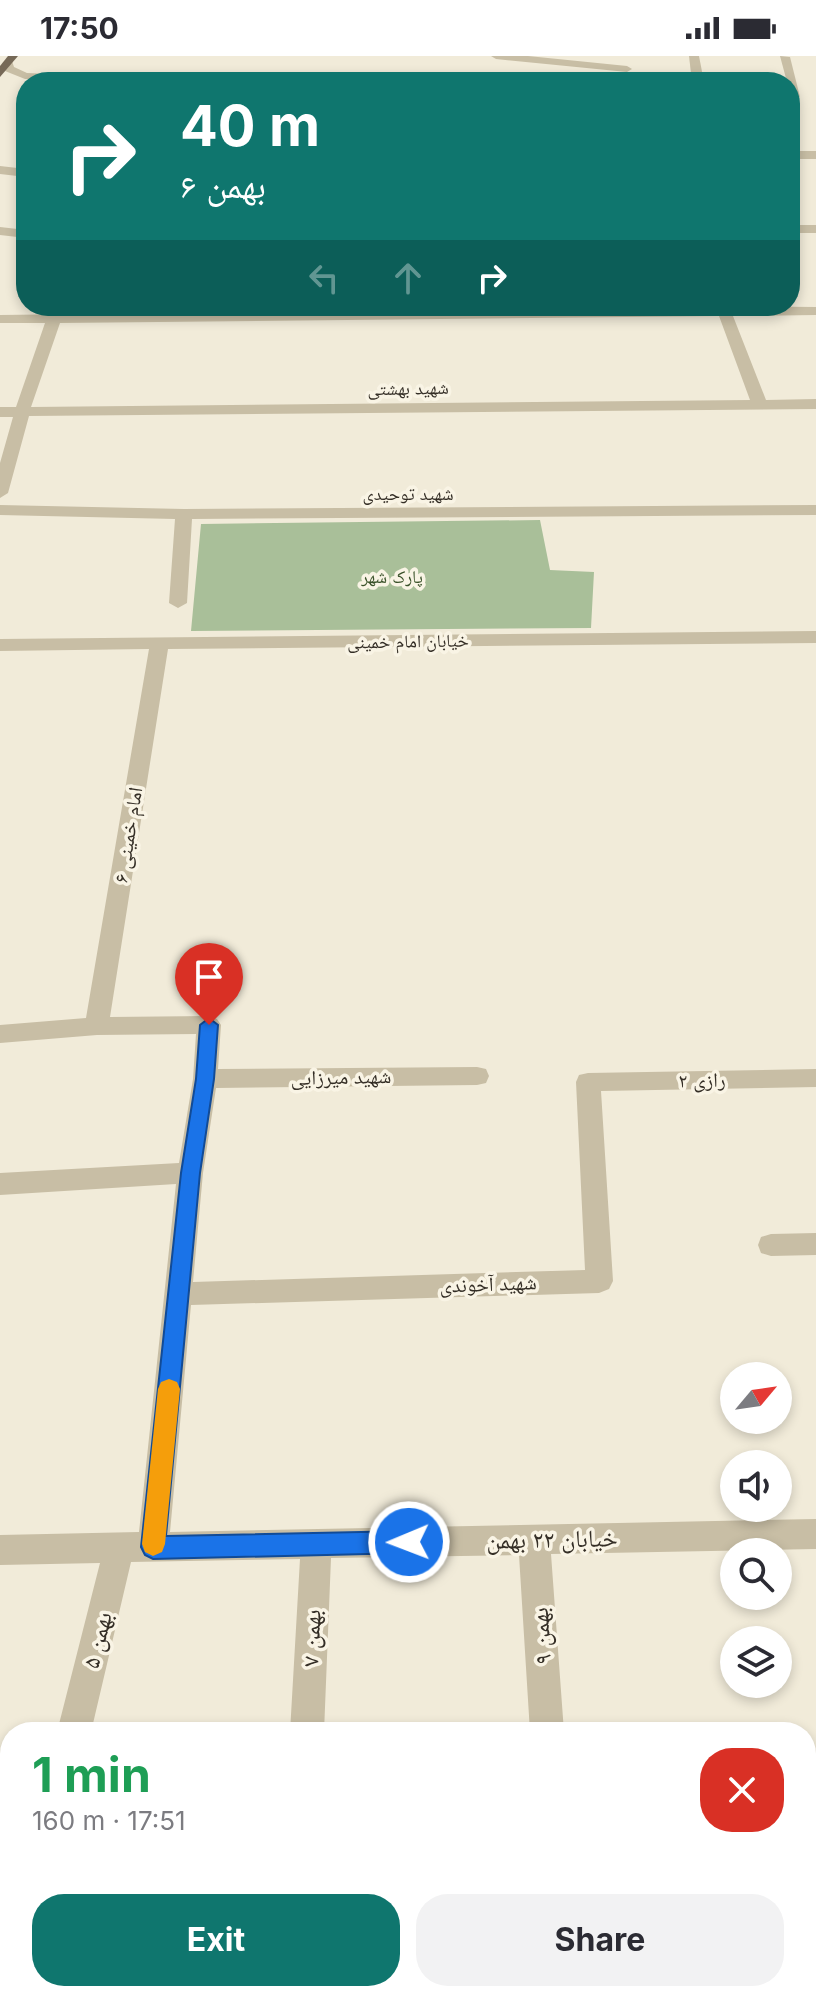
<!DOCTYPE html>
<meta charset="utf-8">
<style>
:root{--surface:#fff;--page:#f2f2f3;--text:#2b2b33;--muted:#7c7c81;--accent:#0f766e}
body{margin:0;font-family:Inter,"Noto Naskh Arabic",sans-serif;background:var(--page);color:var(--text);height:100vh;display:flex;flex-direction:column;font-size:30px;white-space:nowrap}
*{box-sizing:border-box;margin:0}
p{font-size:26px;color:var(--muted)}
.icon{flex:none;width:44px;height:44px;fill:none;stroke:currentColor;stroke-width:2;stroke-linecap:round;stroke-linejoin:round}
.map{position:relative;flex:1;overflow:hidden}
.sheet{position:absolute;left:0px;top:1666px;width:816px;height:280px;display:flex;flex-direction:column;background:var(--surface);border-radius:32px 32px 0 0;box-shadow:0 4px 12px #0003}
.sheet>*{flex:none}
.hud{position:absolute;left:16px;top:16px;width:784px;height:244px;border-radius:32px;box-shadow:0 4px 12px #0003;background:#0f766e;color:#fff;overflow:hidden}
.needle{width:52px;rotate:61deg}
.fabs{position:absolute;left:720px;top:1306px;display:grid;gap:16px}
.fabs a{display:grid;place-items:center;width:72px;height:72px;border-radius:50%;background:var(--surface);box-shadow:0 4px 12px #0003;font-size:40px}
.pin{position:absolute;display:grid;place-items:center;width:68px;height:68px;color:#fff;margin:-82px -34px;border-radius:50% 50% 50% 0;rotate:-45deg;box-shadow:0 0 8px #0007}
.pin .icon{rotate:45deg}
.me{position:absolute;width:88px;margin:-44px;rotate:269deg;stroke-linejoin:round;filter:drop-shadow(0 0 6px #0008)}
.turn{display:flex;align-items:center;gap:28px;height:168px;padding:0 32px;font-size:36px}
.turn .icon{width:104px;height:104px;stroke-width:2.5}
.turn b{display:block;font-size:56px;line-height:68px}
.lanes{display:flex;align-items:center;height:76px;padding:0 32px;background:#0003;justify-content:center;gap:40px;direction:ltr}
.lanes .off{opacity:.35}
.round{display:grid;place-items:center;flex:none;width:84px;height:84px;border-radius:32px;background:var(--page)}
.headline{display:flex;align-items:center;justify-content:space-between;height:136px;padding:0 32px}
h1{font-size:48px;font-weight:700;line-height:60px;color:#1e9e55}
.action{display:flex;gap:16px;margin-top:auto;padding:16px 32px}
.action a{flex:1;height:92px;border-radius:32px;background:var(--accent);color:#fff;font-size:32px;font-weight:700;line-height:92px;text-align:center}
.action a+a{background:var(--page);color:var(--text)}
.status{display:flex;justify-content:space-between;align-items:center;height:56px;padding:0 40px;background:var(--surface);direction:ltr}
.status svg{height:22px;fill:currentColor}
.map>svg:first-child{display:block}
</style>
<div class="status"><b>17:50</b><svg viewBox="0 0 49 12"><path d="M0 12V9h3v3zM5 12V6h3v6zM10 12V3h3v9zM15 12V0h3v12zM26 1h20v11H26zM47 4h2v5h-2z"/></svg></div>
<div class="map">
<svg width="816" height="1946" viewBox="0 0 816 1946">
<rect width="100%" height="100%" fill="#f1ebd9"/>
<!-- green -->
<path fill="#a9bf99" d="M540,464L550,514L594,516L591,572L191,575L201,468Z"/>
<g fill="none" stroke-linecap="round" stroke-linejoin="round">
<!-- minor -->
<g fill="#c8bea5" fill-rule="evenodd">
<path d="M491,0H528L627,10L632,13L627,16L496,3Z"/>
<path d="M689,0H699L704,26H692Z"/>
<path d="M780,0L790,1L800,41L790,39V26H787Z"/>
<path d="M4,5H12L14,11L27,17L163,23L169,26L25,23L5,15Z"/>
<rect x="790" y="95" width="26" height="8"/>
<path d="M0,110L26,113V121L0,118Z"/>
<rect x="790" y="169" width="26" height="8"/>
<path d="M0,171L26,174V182L0,179Z"/>
<path d="M716,250L816,251V259L733,260L766,344L816,343V353L29,360L8,437L0,442V407L13,361H0V351H16L45,267H0V259ZM719,260L750,344L31,351L60,267Z"/>
<path d="M0,449L184,453L816,449V459L192,463L187,547L178,552L169,547L175,463L0,459Z"/>
<path d="M816,575V587L168,593L110,961L209,960L217,963L221,969L218,1013L477,1011L486,1013L489,1020L486,1027L477,1029L216,1032L203,1117L193,1226L585,1214L576,1026L579,1019L588,1017L816,1013V1031L601,1035L613,1225L609,1233L599,1237L191,1249L170,1476L816,1463V1493L551,1498L564,1676H530L519,1499L331,1502L324,1676H290L300,1503L131,1506L91,1676H57L100,1507L0,1509V1479L139,1476L176,1128L0,1139V1117L179,1107L193,1023L196,978L97,979L0,987V969L86,962L149,593L0,595V583Z"/>
<path d="M816,1177V1199L771,1200L761,1197L758,1189L761,1181L771,1178Z"/>
<path d="M816,1841V1877L806,1879V1843Z"/>
<path d="M10,1917V1936H29L27,1946H0V1922Z"/>
<path d="M277,1936H315L312,1946H280Z"/>
</g>
<!-- major -->
<path fill="#766957" fill-rule="evenodd" d="M8,0H18L0,21V10Z"/>
</g>
<!-- route -->
<path fill="#1a73e8" stroke="#114b97" stroke-width="2" d="M209,962L218,969L214,1023L200,1117L166,1480L409,1475L418,1478L421,1486L418,1494L409,1497L153,1503L145,1499L141,1491L181,1117L196,1023L200,969Z"/>
<!-- slow -->
<path fill="#f59e0b" d="M169,1323L177,1326L180,1333L165,1488L162,1496L153,1500L145,1496L142,1488L158,1333L161,1326Z"/>
<g text-anchor="middle" dominant-baseline="central" stroke-width="7" stroke-linejoin="round" paint-order="stroke">
<!-- far-street labels -->
<g font-size="18" fill="#342e26" stroke="#f9f4e5">
<text transform="translate(408 332) rotate(-1)">شهید بهشتی</text>
<text x="408" y="437">شهید توحیدی</text>
<text transform="translate(408 585) rotate(-1)">خیابان امام خمینی</text>
</g>
<!-- far-park labels -->
<g font-size="18" fill="#3a522a" stroke="#f9f4e5">
<text x="392" y="520">پارک شهر</text>
</g>
<!-- street labels -->
<g font-size="20" fill="#342e26" stroke="#f9f4e5">
<text transform="translate(128 779) rotate(-81)">امام خمینی ۶</text>
<text transform="translate(341 1021) rotate(-1)">شهید میرزایی</text>
<text transform="translate(702 1024) rotate(-1)">رازی ۲</text>
<text transform="translate(488 1228) rotate(-2)">شهید آخوندی</text>
</g>
<!-- near-street labels -->
<g font-size="24" fill="#342e26" stroke="#f9f4e5">
<text transform="translate(552 1483) rotate(-1)">خیابان ۲۲ بهمن</text>
<text transform="translate(541 1580) rotate(-94)">بهمن ۹</text>
<text transform="translate(311 1582) rotate(-88)">بهمن ۷</text>
<text transform="translate(97 1584) rotate(-76)">بهمن ۵</text>
</g>
</g>
</svg>
<div class="fabs">
<a><svg class="needle" viewBox="-14 -14 28 28"><path d="M0-13l5 13h-10z" fill="#e53935"/><path d="M0 13l5-13h-10z" fill="#7c7c81"/></svg></a>
<a><svg class="icon" aria-label="sound" viewBox="0 0 24 24"><path d="M4 9h4l5-4v14l-5-4H4zM17 9q2 3 0 6"/></svg></a>
<a><svg class="icon" aria-label="search" viewBox="0 0 24 24"><circle cx="10" cy="10" r="6"/><path d="M15 15l6 6"/></svg></a>
<a><svg class="icon" aria-label="layers" viewBox="0 0 24 24"><path d="M12 4l9 5-9 5-9-5zM3 14l9 5 9-5"/></svg></a>
</div>
<div class="pin" style="left:209px;top:969px;background:#d93025"><svg class="icon" aria-label="arrive" viewBox="0 0 24 24"><path d="M6 21V4h12l-3 4 3 4H6"/></svg></div>
<svg class="me" style="left:409px;top:1486px" viewBox="-20 -20 40 40"><circle r="17" fill="#1a73e8" stroke="#fff" stroke-width="3"/><path d="M0-11L8 9 0 5-8 9z" fill="#fff"/></svg>
<div class="hud">
<div class="turn"><svg class="icon" aria-label="right" viewBox="0 0 24 24"><path d="M7 20v-9h11M14 6l5 5-5 5"/></svg><div><b>40 m</b>بهمن ۶</div></div>
<div class="lanes"><svg class="icon off" aria-label="left" viewBox="0 0 24 24"><path d="M17 20v-9H6M10 6l-5 5 5 5"/></svg><svg class="icon off" aria-label="ahead" viewBox="0 0 24 24"><path d="M12 20V5M6 11l6-6 6 6"/></svg><svg class="icon" aria-label="right" viewBox="0 0 24 24"><path d="M7 20v-9h11M14 6l5 5-5 5"/></svg></div>
</div>
<section class="sheet">
<div class="headline"><div><h1>1 min</h1><p>160 m · 17:51</p></div><a class="round" style="background:#d93025;color:#fff"><svg class="icon" aria-label="close" viewBox="0 0 24 24"><path d="M6 6l12 12M18 6L6 18"/></svg></a></div>
<div class="action"><a>Exit</a><a>Share</a></div>
</section>
</div>
